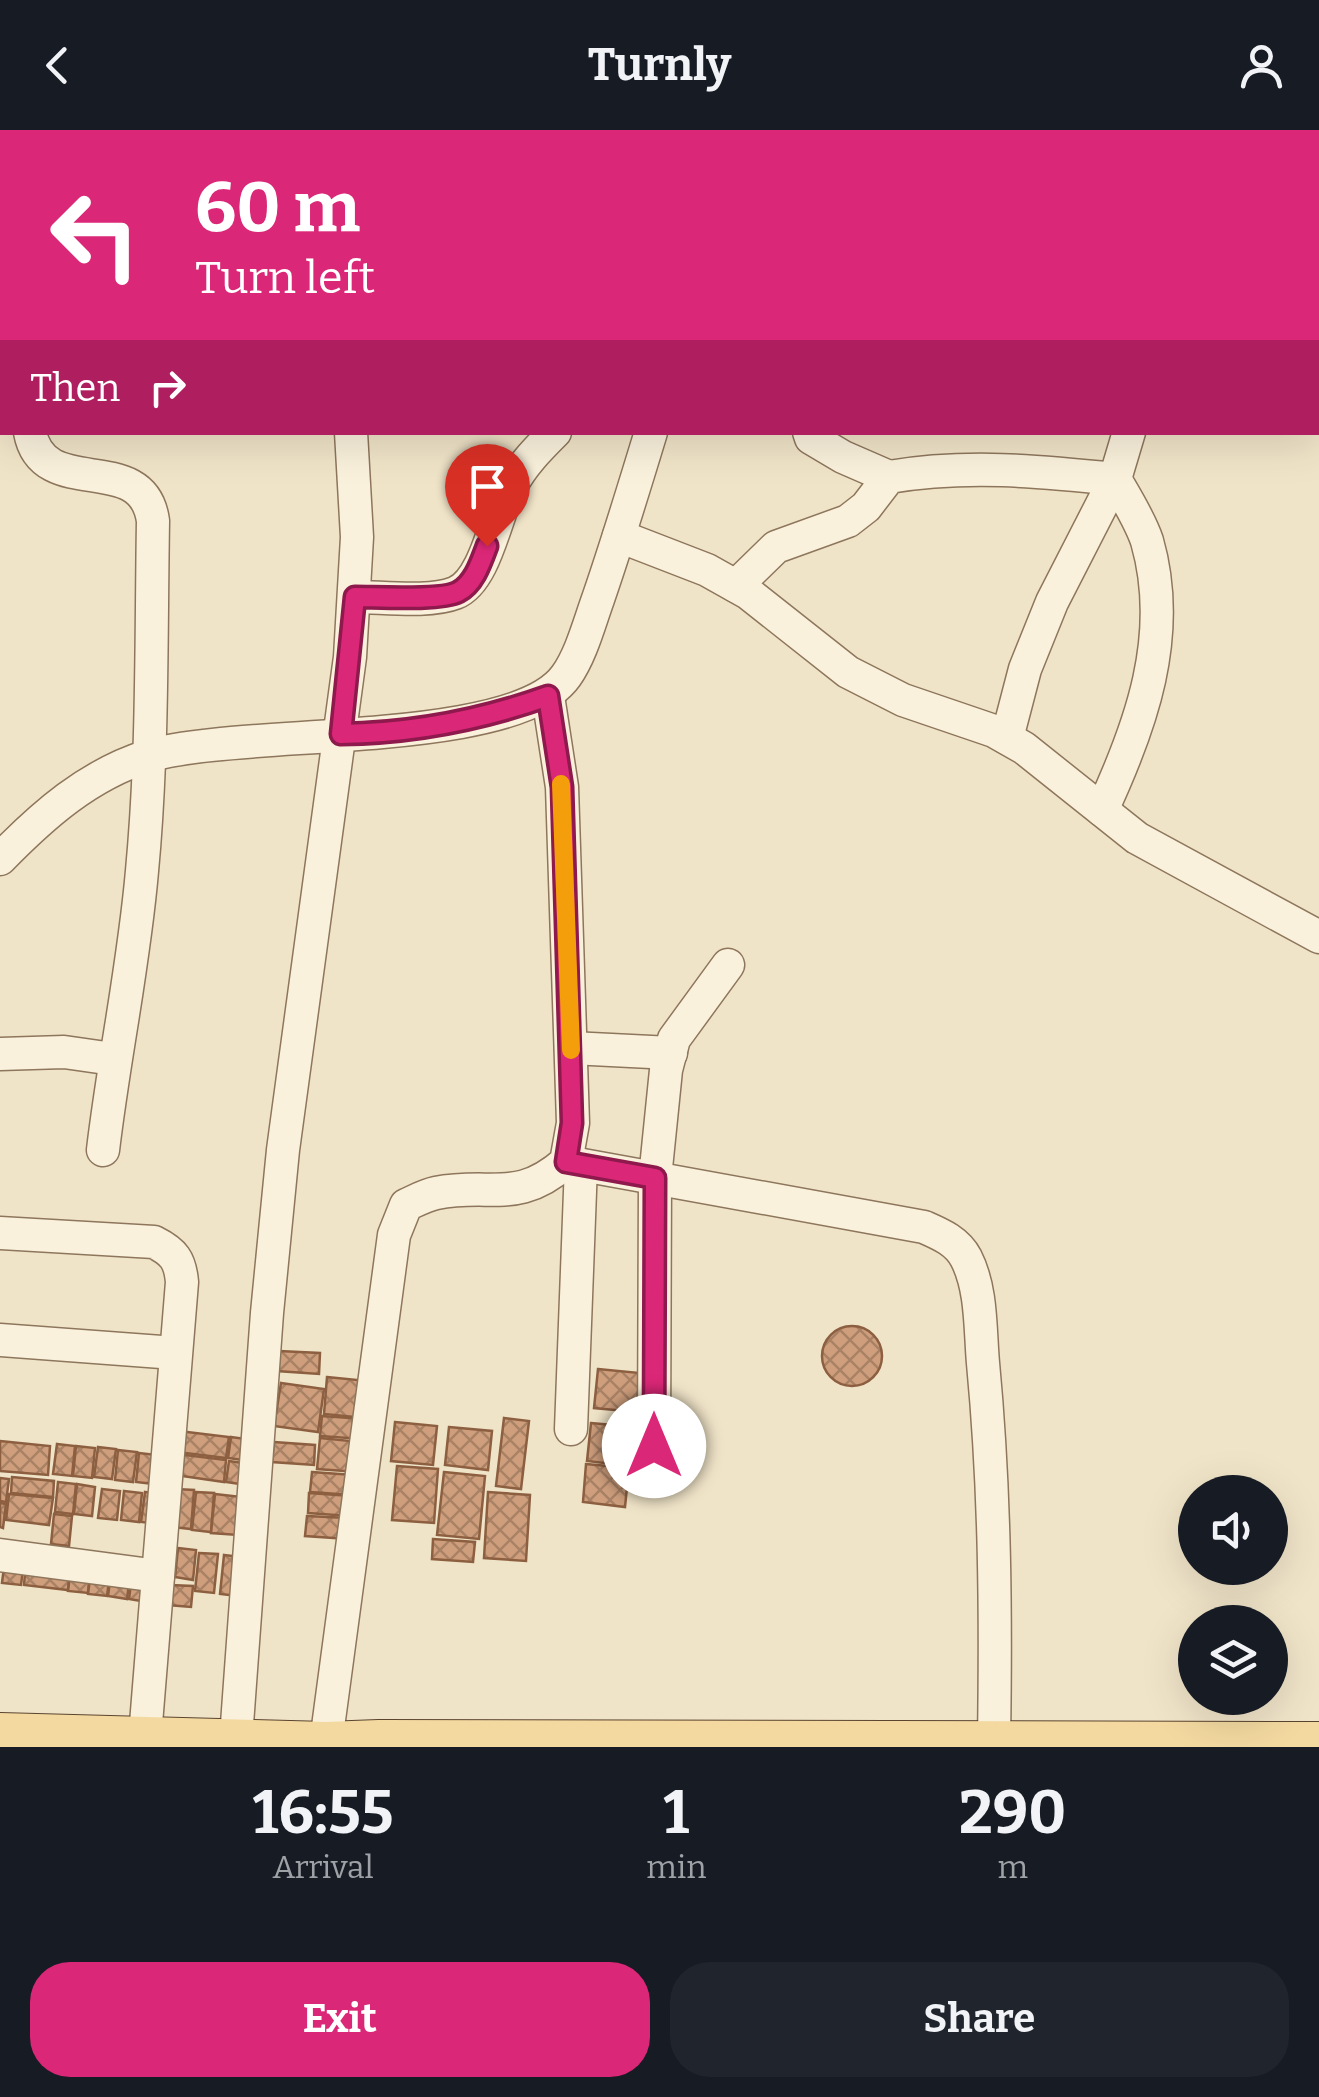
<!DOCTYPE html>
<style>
:root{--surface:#171b24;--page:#20242c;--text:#f1f3f6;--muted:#9ea1a6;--accent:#db2777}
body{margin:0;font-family:Bitter,serif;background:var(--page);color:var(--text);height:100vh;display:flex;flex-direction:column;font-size:38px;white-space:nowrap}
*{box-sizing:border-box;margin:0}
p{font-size:32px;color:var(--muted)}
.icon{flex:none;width:55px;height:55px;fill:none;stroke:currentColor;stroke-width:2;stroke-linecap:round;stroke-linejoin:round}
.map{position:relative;height:1617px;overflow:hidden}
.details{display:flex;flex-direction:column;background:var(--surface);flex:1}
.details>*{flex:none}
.banner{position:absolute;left:0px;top:0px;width:1320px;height:305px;box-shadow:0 10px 40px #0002;background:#db2777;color:#fff;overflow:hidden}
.buttons{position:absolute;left:1178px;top:1345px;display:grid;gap:20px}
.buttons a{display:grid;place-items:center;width:110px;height:110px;border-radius:50%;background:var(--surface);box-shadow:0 10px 40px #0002;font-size:50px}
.pin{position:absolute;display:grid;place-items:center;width:85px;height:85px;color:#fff;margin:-102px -42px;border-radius:50% 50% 50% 0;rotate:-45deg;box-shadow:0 0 10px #0007}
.pin .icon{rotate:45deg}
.me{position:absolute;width:110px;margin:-55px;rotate:0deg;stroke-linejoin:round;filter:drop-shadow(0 0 8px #0008)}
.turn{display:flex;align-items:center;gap:35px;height:210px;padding:0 30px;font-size:45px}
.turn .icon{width:130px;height:130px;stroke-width:2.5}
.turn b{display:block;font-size:70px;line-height:85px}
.then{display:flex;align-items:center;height:95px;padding:0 30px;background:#0003;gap:20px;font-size:38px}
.eta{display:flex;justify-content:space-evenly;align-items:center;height:170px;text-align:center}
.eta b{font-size:60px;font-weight:700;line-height:70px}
.button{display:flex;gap:20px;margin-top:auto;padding:20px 30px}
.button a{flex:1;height:115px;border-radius:40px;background:var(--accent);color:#fff;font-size:40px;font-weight:700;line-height:115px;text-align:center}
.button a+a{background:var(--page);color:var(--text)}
header{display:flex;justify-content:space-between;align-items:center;height:130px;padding:0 30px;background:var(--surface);font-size:45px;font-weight:700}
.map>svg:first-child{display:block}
</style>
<header><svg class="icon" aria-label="back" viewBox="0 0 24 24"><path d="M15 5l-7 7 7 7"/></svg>Turnly<svg class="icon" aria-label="person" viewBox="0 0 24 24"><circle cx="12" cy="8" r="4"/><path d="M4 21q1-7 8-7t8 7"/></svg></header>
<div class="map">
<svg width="1319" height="1617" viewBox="0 0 1319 1617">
<defs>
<pattern id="building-cross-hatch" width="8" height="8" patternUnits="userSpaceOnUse" patternTransform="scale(2.5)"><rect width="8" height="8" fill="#cf9f7d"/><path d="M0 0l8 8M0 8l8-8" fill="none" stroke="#a98266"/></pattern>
</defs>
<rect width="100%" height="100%" fill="#f0e4c8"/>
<!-- building -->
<g fill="url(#building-cross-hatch)" stroke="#8d5f41" stroke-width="2.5">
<circle cx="852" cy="1226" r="30"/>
<path d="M279,1221L320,1223L319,1244L277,1241Z"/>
<path d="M598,1239L640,1243L636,1282L594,1278Z"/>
<path d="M327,1247L368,1251L365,1288L324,1284Z"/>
<path d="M281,1253L324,1259L318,1302L274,1296Z"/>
<path d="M322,1286L364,1289L362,1309L320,1306Z"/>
<path d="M504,1288L529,1291L521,1359L496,1356Z"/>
<path d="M395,1292L437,1296L433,1335L391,1331Z"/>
<path d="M591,1293L633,1297L630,1336L587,1331Z"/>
<path d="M449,1297L492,1301L488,1340L445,1335Z"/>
<path d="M179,1301L229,1307L226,1328L177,1322Z"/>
<path d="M231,1307L253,1310L250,1331L228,1328Z"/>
<path d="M320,1308L361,1312L358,1342L317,1339Z"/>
<path d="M0,1311L50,1316L48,1345L0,1341Z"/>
<path d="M274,1312L315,1315L314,1335L272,1332Z"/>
<path d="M57,1314L75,1316L72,1346L53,1344Z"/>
<path d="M76,1316L95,1318L92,1348L73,1346Z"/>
<path d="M98,1317L116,1319L112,1349L94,1347Z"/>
<path d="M118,1320L137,1322L133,1352L115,1350Z"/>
<path d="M139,1323L157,1325L154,1354L136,1352Z"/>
<path d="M177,1324L226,1330L224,1352L175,1345Z"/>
<path d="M229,1331L250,1334L247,1355L226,1352Z"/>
<path d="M586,1334L629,1338L625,1377L583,1372Z"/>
<path d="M397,1336L438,1339L434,1393L392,1390Z"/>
<path d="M312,1342L353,1345L352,1365L310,1362Z"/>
<path d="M444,1342L485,1346L479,1409L437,1405Z"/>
<path d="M12,1347L54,1351L53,1367L11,1363Z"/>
<path d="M0,1348L9,1349L6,1372L0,1371Z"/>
<path d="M58,1352L76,1354L73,1384L55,1382Z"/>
<path d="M77,1354L95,1357L92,1386L74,1384Z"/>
<path d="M102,1359L120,1361L117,1390L98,1388Z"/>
<path d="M176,1359L194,1360L191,1399L172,1397Z"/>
<path d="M124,1361L142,1363L139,1392L121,1390Z"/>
<path d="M145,1362L163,1364L160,1394L141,1392Z"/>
<path d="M196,1362L214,1363L211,1402L192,1400Z"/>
<path d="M488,1362L530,1365L526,1431L484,1428Z"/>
<path d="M309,1363L351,1366L349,1386L308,1383Z"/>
<path d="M9,1364L53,1368L49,1395L6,1390Z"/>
<path d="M215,1364L242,1367L238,1405L211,1403Z"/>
<path d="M0,1373L6,1374L3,1398L0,1397Z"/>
<path d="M54,1384L72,1386L69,1416L51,1414Z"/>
<path d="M307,1386L348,1388L347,1409L305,1406Z"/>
<path d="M433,1409L475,1412L473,1432L432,1429Z"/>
<path d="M178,1418L196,1420L193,1450L175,1447Z"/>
<path d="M199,1423L218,1424L214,1463L195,1461Z"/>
<path d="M224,1425L242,1427L239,1466L220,1464Z"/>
<path d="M5,1429L24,1432L21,1455L2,1453Z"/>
<path d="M26,1432L70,1437L68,1460L24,1455Z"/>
<path d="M71,1438L90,1440L88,1463L68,1461Z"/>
<path d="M91,1441L110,1443L107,1466L88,1464Z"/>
<path d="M111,1443L130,1446L127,1469L108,1466Z"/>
<path d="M132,1446L150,1448L147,1472L129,1469Z"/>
<path d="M170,1455L193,1456L191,1477L168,1475Z"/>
</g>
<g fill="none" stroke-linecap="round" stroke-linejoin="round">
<!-- minor casing -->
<g stroke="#8d765c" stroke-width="35">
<g id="minor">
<path d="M85,0V2"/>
<path d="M178,0V2"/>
<path d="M570,0V2"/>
<path d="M681,0V2"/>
<path d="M957,0L965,2"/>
<path d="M1073,0V2"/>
<path d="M415,2V0"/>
<path d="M904,2L905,0"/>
<path d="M0,222H2"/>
<path d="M1318,271L1319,272"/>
<path d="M30,302C43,373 143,317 153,391C151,507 153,625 142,741C134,835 114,927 103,1020"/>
<path d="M809,302L811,308L843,327L889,347"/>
<path d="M619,406L707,440L748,463L848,542L903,570L994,601L1024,618L1137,708L1319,807"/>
<path d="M736,456L776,417L848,391L866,377L889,347C966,334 1039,341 1115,349C1126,368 1140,390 1147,411C1174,505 1141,596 1102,680"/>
<path d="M355,467C383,467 430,473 455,463C486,451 496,383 511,356C523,334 538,319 555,302"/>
<path d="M1007,608L1025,539L1052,472L1115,349L1129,302"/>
<path d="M0,729C43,685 88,645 148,626C240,598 514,619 566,546C581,525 589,494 598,469C617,414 634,358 651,302"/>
<path d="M571,918L671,923"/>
<path d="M0,924L64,922L113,929"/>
<path d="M566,1032L924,1097C940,1104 957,1111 966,1128C982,1159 980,1199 983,1233C995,1359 996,1484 994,1610"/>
<path d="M0,1103L154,1112C174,1122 180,1130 182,1152L145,1606"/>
<path d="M0,1210L175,1223"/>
<path d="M571,1299L581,1035"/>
<path d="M654,1315L655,1048L666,940L674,909L728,835"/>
<path d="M0,1425L158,1446"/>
<path d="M236,1608L267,1183L283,1020L350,527L357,407L351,302"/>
<path d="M326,1612L394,1105L406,1075C415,1071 426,1065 436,1063C492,1052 517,1075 566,1032L573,993L562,657L548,566"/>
</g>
</g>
<!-- major casing -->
<g stroke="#5b4430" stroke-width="42">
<path id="major" d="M0,1603L326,1612L379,1610L1319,1612"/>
</g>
<!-- minor -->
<use href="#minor" stroke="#faf1dc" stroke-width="32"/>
<!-- major -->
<use href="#major" stroke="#f3d9a0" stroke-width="40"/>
</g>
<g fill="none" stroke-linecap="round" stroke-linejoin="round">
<!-- route casing -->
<g stroke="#8e194d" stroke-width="25">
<path id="route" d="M487,416C481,432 474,454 458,462C441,471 377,467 355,467L341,604C412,603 481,590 548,566L562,657L572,993L566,1032L655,1048L654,1316"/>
</g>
<!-- route -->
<use href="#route" stroke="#db2777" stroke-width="18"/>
<!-- slow -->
<path stroke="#f59e0b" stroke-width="18" d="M561,654L571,920"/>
</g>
</svg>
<div class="buttons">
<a><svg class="icon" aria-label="sound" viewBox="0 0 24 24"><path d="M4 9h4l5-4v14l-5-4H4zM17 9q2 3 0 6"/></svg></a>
<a><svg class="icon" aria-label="layers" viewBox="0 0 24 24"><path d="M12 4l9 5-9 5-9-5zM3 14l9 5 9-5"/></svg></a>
</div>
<div class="pin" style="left:487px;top:416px;background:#d93025"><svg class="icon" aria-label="arrive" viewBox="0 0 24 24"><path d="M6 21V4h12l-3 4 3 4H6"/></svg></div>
<svg class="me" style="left:654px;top:1316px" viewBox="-20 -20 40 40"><circle r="19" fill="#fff"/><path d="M0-13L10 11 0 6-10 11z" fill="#db2777"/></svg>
<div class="banner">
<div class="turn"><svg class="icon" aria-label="left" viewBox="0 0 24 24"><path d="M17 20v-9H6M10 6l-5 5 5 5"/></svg><div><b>60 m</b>Turn left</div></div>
<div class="then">Then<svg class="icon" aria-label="right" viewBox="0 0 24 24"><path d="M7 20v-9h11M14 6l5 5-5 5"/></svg></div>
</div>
</div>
<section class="details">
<div class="eta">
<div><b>16:55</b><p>Arrival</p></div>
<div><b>1</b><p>min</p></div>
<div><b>290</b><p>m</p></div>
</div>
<div class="button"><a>Exit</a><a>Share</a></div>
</section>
